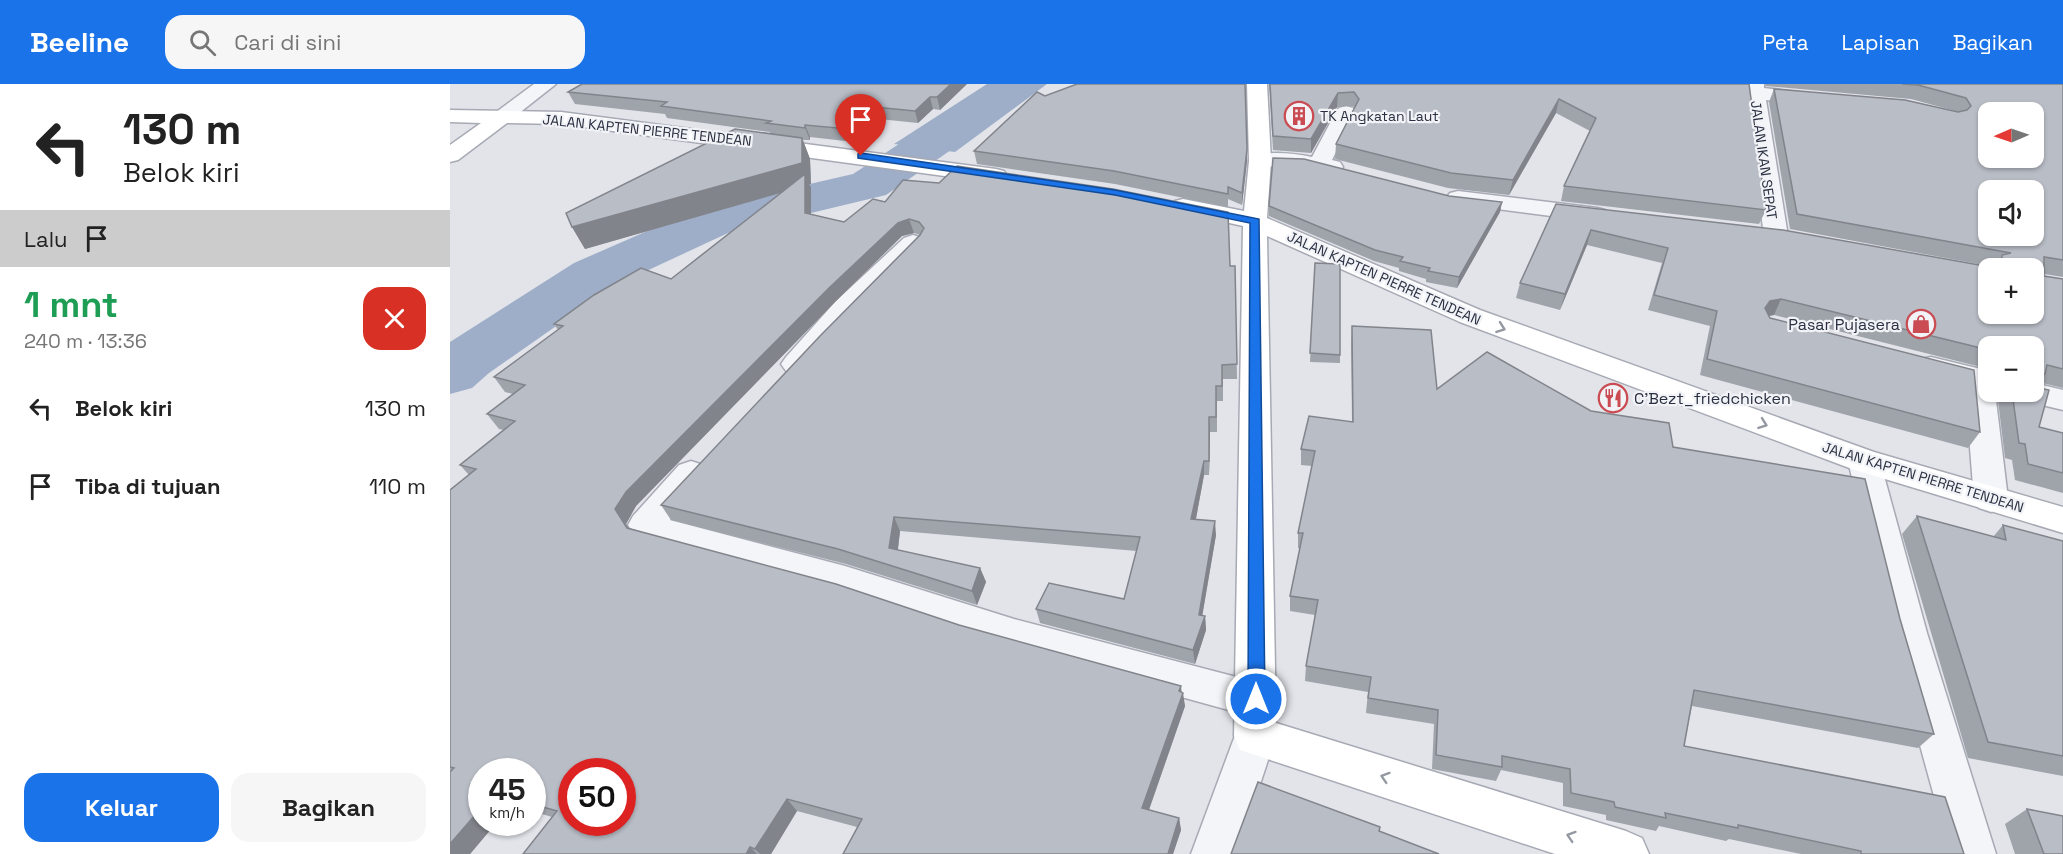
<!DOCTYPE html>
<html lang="id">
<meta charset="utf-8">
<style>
:root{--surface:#fff;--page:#f6f6f6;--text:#222;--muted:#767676;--accent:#1a73e8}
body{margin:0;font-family:"Space Grotesk",sans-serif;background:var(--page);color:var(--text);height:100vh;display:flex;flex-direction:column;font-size:22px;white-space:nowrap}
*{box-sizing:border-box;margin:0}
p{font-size:20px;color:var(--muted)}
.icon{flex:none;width:33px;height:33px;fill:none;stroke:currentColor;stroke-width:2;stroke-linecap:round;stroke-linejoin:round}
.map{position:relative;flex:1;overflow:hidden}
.sheet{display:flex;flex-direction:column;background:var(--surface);width:450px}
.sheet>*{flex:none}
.hud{background:#fff;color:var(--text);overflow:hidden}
.needle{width:39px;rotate:268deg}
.controls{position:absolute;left:1528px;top:18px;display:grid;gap:12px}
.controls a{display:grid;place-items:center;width:66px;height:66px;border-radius:12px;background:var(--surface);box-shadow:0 2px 4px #0004;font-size:30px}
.speed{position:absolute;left:18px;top:674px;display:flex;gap:12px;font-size:30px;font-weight:700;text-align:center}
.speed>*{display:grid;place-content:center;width:78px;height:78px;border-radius:50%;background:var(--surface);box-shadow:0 2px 4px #0004;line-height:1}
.speed small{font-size:15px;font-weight:400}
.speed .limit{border:9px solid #d22;background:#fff;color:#111}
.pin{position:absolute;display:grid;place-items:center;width:51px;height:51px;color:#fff;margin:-62px -26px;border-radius:50% 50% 50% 0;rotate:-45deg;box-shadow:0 0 6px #0007}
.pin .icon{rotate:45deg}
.me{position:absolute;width:66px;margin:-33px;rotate:0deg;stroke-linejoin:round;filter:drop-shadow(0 0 4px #0008)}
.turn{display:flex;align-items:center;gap:21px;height:126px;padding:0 24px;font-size:27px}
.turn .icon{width:78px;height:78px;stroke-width:2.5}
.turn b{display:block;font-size:42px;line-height:51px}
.then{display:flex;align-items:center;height:57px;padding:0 24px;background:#0003;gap:12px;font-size:22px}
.round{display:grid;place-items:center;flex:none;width:63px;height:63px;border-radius:18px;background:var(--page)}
.summary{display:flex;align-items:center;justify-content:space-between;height:102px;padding:0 24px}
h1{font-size:36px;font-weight:800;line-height:45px;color:#1e9e55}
.cta{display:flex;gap:12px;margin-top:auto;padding:12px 24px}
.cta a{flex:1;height:69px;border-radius:18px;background:var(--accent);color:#fff;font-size:24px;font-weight:800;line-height:69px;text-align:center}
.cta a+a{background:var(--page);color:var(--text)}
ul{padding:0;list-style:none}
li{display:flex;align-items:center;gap:18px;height:78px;padding:0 24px}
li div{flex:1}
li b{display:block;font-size:22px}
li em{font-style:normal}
header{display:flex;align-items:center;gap:36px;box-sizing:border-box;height:84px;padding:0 30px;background:var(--accent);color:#fff}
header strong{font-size:28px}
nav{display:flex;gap:33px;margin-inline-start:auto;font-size:21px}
.search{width:420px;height:54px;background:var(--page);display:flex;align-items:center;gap:15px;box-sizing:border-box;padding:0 21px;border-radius:18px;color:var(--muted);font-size:22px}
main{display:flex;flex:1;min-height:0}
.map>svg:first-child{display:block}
</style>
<header>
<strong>Beeline</strong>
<div class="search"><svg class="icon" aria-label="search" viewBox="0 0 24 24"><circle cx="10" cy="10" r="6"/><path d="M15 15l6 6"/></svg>Cari di sini</div>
<nav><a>Peta</a><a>Lapisan</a><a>Bagikan</a></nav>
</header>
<main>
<section class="sheet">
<div class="hud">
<div class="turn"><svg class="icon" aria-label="left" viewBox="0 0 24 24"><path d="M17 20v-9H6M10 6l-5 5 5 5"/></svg><div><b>130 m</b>Belok kiri</div></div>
<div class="then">Lalu<svg class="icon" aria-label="arrive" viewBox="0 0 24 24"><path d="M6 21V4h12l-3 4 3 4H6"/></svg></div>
</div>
<div class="summary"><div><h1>1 mnt</h1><p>240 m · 13:36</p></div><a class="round" style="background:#d93025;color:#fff"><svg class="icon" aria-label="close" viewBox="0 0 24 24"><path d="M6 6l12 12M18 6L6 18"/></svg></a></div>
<ul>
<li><svg class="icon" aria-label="left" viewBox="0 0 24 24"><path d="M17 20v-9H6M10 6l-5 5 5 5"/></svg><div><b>Belok kiri</b></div><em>130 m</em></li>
<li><svg class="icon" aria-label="arrive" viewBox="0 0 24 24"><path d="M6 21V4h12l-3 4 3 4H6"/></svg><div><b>Tiba di tujuan</b></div><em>110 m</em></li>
</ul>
<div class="cta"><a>Keluar</a><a>Bagikan</a></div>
</section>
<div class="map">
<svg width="1613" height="770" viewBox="0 0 1613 770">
<rect width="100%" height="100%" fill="#e2e4ea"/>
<!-- water -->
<path fill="#9eaec8" d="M537,0H597L505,68L444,60Z"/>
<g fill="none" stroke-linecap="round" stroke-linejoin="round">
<!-- river -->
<path fill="#9eaec8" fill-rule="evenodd" d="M541,0H589L583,9L436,111L278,149L162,203L39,289L22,304L0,310V258L124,179L243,127L403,90Z"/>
<!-- minor casing -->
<g stroke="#a7aab4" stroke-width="3">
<g id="minor">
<path d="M84,0H106L59,37H45L42,33L45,29Z"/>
<path d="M1294,0H1314V4L1365,10L1372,12L1375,16L1372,20L1365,22L1316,16L1338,152L1335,157L1326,159L1317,157L1314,152Z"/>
<path d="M896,22L903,24L906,28L882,76L890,78L893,83L890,88C872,92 854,82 836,82C825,81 814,85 802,82L799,77L802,72C823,67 841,69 862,73L886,28L889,24Z"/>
<path d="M1008,107L1147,124L1155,126L1159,131L1155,136L1147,138L1000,119L996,114L1000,109Z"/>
<path d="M463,151L472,154L476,159L472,164L406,229L356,287L346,289L336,287L331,280L336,273L386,217L454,154Z"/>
<path d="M1481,273L1539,287V308H1545L1558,415L1553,424L1541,428L1529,424L1524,415L1515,300L1471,289L1466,282L1471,275Z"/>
<path d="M1584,299L1613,306V326L1567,315L1563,308H1584Z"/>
<path d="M1414,365L1426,369L1430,377L1477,549L1546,770H1500L1439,549L1398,377L1402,369Z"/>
<path d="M241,377L253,381L258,389L220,436L395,482L564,535L821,602L827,615L821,628L807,633L820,638L826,652L787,770H741L790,638L804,633L564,567L395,512L186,453L178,441L183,432L229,381Z"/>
</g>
</g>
<!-- secondary casing -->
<g stroke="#a7aab4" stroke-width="3">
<g id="secondary">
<path d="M797,0H817L821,77L817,134L1030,226L1424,368L1613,423V449L1402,385L1010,238L817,152L826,639L1176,747L1192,754L1199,770H1105L790,666L784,652L793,142L725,127L721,122L725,117L733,115L794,127L799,77Z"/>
<path d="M0,26L111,28L546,85L554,87L557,92L554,97L546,99L111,40L57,39L8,76L0,78V61L31,39L0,38Z"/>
</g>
</g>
<!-- minor -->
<use href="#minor" fill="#f4f5f8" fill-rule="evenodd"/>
<!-- secondary -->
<use href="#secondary" fill="#fff" fill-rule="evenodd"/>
</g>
<!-- wall -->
<g fill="#9fa3aa" fill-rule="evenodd">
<path d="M132,0H517L490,26L483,25L468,39L429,35L404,58L360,53V56H353L360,75L361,100H359L361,103V130L394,138L423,115L780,182H785L787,295H773V317H767V348H760L759,391H754L746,435L766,451L752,532H755L756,546L745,580L590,539L586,525L674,515L687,467L450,447L448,466L530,484L536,498L527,521L396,480L221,436L211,421L470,151L464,149L452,152L385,218L186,422L176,440L179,444L509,541L731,608L735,622L699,726L729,734L731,746L723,770H393L407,743L347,727L321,770H73L102,733L82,727V687H32V738H47L20,770H0V406L19,391L10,381L54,346L49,345L37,330L63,310L55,308L44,293L108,246L104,240L221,195L332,108L135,165L122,143L320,50V48L217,34L215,30L125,20L118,8Z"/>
<path d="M819,0H1299L1316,126L1309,140L1111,117L1114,102L1140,47L1106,29L1059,111L998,104L885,75L886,60L905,24L903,22L887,23L861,69L823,66Z"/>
<path d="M1315,0H1613V193L1594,190V192L1613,195V304L1588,298L1584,303L1589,343L1613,349V409L1565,396L1562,376L1555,374L1547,308H1584V262H1539V285L1324,231L1319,232L1320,234L1530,348L1518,364L1250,291L1260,242L1198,226L1212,179L1137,161L1110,226L1066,214L1070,199L1106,120L1543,184L1544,183L1340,145L1319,18L1324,5L1509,28L1461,15L1316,2ZM1539,184H1584L1539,230Z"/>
<path d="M524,67L797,77L792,121L778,115V123L665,100L527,80Z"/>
<path d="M999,112L1052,118L1050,128L1007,204L976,198V195L949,187V184L924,177L819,132V122Z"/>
<path d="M865,179L890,271V279L860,278Z"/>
<path d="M902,242L987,305L1141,327L1223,363L1450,535L1484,650L1468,664L1242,622L1234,662L1514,770H1351L1279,755L1276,757L1209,742L1206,747L1156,736V731L1113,722V699L1051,686L1046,697L982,685L984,640L916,629L918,608L855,597L856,582L865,531L840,527V512L850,465L848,464V449L862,382L851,381V365L902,338L901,258Z"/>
<path d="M1467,432L1543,453L1553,441L1613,457V692L1518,674L1452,450Z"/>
<path d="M1577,725L1613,770H1565L1555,740Z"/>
</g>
<!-- shaded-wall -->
<g fill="#82848b">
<path d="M501,0H517L490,26L487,13Z"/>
<path d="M888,9L887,23L861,69V55Z"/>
<path d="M480,13L483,25L468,39L465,27Z"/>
<path d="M1109,15L1106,29L1059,111L1063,96Z"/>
<path d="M425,23L429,35L404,58L399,45Z"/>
<path d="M355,41L360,53V56L355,44Z"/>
<path d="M352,54L360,75L361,100H359L361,103V143L355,129V102L135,165L122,143Z"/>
<path d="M797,65V77L792,121V109Z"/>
<path d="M1052,118L1050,128L1007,204L1009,193Z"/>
<path d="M459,135L464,149L452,152L385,218L186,422L176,440L188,458L165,425L176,408L379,204L448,139Z"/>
<path d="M1141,146L1137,161L1110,226L1115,210Z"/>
<path d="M1331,215L1324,231L1313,233L1315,224L1320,217Z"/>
<path d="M759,333L760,348L759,391Z"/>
<path d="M754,377V391L743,450L741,435Z"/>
<path d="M444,433L450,447L446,479L439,464Z"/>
<path d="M765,437L766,451L750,545L749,531Z"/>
<path d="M530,484L536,498L527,521L522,507Z"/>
<path d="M755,532L756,546L745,580L743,566Z"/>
<path d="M731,602L732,612L733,609L735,622L695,737L692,724Z"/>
<path d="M337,715L347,727L321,770H310L305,765Z"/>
<path d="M32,723V738H47L20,770H0V760Z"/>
<path d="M729,734L731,746L723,770H718Z"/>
<path d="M300,763L307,770H296Z"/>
</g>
<!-- building -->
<g fill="#b9bdc6" stroke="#82848b" stroke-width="1.5" fill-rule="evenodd">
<path d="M132,0H501L487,13H480L465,27L425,23L399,45L355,41V44L316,39L321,37L211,22L217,18L118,8Z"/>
<path d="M627,0H795L797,65L792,109L778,103V110L664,87L524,67L587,8L595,12Z"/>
<path d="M820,0H1299L1316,126L1114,102L1146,34L1109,15L1063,96L1001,89L886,60L909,15L904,8L888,9L861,55L823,52Z"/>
<path d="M1452,0H1613V176L1594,173V192L1613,195V285L1597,281L1595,290L1584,291V262H1539V266L1331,215L1320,217L1315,224L1320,234L1524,286L1530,348L1257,275L1267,227L1204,211L1218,164L1141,146L1115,210L1070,199L1106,120L1333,146L1546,184H1539V230H1584V184H1550L1552,183V171L1561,169L1347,130L1324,5L1455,16L1508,28L1517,26L1521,22L1516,14L1468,1ZM1539,28H1584V74H1539ZM1539,106H1584V152H1539Z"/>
<path d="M285,45L352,54V79L122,143L116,129Z"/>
<path d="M823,74L854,75L999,112L1052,118L1009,193L978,187L980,184L950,177L953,173L925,166L819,122Z"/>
<path d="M507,82L663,105L778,128L780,182H785L787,280L772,281V302H766V333H759V377H754L741,435L765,437L749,531L755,532L743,566L586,525L599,499L674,515L690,453L444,433L439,464L530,484L522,507L388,465L211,421L370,252L470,151L474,144L469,138L459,135L448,139L379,204L176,408L165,425L177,444L386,500L509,541L731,602L729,607L733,609L692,724L729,734L718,770H393L412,735L337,715L305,765L300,763L296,770H73L107,727L82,720V687H32V723L0,760V688L4,684L0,683V406L26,385L10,381L65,337L37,330L75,301L44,293L113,242L104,240L144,211L191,184L221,195L355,90V129L394,138L423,115L435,118L453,96L489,99ZM122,687H172V738H122Z"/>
<path d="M865,179L890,180V271L860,269Z"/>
<path d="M902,242L981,246L987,305L1037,268L1141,327L1219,339L1223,363L1415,395L1450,535L1484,650L1244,606L1234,662L1495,713L1514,770H1411V767L1288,741V744L1215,729L1216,734L1165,723L1164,718L1121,709L1120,685L1052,672V683L986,671L988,626L918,614L921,593L856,582L868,516L840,512L853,449H848L865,367L851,365L859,332L903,338Z"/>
<path d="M1584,303L1599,306L1589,343L1613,349V389L1578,380L1575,360L1569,359L1562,308H1584Z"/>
<path d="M1467,432L1556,456L1553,441L1613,457V672L1538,658Z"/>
<path d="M808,698L930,743L929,747L989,770H781Z"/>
<path d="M1577,725L1613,732V770H1594Z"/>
</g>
<!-- one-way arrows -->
<defs><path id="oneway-chevron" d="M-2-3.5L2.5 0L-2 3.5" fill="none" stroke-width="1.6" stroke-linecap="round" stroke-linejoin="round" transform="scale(1.5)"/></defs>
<g stroke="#9498a0">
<use href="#oneway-chevron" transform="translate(1051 244) rotate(20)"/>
<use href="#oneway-chevron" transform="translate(1313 340) rotate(20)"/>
<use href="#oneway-chevron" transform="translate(935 693) rotate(-162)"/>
<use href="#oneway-chevron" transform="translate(1121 752) rotate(-162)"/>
</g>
<!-- route -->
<path fill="#1a73e8" stroke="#114b97" stroke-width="1.5" d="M411,69L665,106L809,135L815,615L812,621L806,623L800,621L798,615L800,139L665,111L408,74V70Z"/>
<!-- icons -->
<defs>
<g id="building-ring" transform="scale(1.5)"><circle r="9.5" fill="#f1f3f7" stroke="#ca4b52" stroke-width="1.5"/><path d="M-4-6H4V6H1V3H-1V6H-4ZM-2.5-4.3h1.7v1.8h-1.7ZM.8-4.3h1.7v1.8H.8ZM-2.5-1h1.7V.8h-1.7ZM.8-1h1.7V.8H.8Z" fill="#ca4b52"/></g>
<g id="shop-ring" transform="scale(1.5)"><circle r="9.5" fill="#f1f3f7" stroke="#ca4b52" stroke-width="1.5"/><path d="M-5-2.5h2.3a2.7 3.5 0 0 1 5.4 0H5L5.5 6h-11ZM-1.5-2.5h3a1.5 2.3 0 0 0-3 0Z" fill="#ca4b52"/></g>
<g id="restaurant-ring" transform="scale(1.5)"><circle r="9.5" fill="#f1f3f7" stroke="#ca4b52" stroke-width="1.5"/><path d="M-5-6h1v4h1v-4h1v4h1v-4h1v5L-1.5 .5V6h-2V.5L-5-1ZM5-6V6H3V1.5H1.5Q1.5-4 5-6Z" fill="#ca4b52"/></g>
</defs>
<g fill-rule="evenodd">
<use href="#building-ring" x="849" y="32"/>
<use href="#shop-ring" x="1471" y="240"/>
<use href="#restaurant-ring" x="1163" y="314"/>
</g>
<g text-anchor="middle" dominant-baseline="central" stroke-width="4.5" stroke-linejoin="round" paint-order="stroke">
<!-- far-poi labels -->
<g font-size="14" fill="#2a3041" stroke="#f1f3f7" text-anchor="start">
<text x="870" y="32">TK Angkatan Laut</text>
</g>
<!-- far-street labels -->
<g font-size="14" fill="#2a3041" stroke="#f1f3f7">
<text transform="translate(197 46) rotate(6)">JALAN KAPTEN PIERRE TENDEAN</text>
<text transform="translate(1314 76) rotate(82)">JALAN IKAN SEPAT</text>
<text transform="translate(934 194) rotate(24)">JALAN KAPTEN PIERRE TENDEAN</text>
<text transform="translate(1473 393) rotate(17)">JALAN KAPTEN PIERRE TENDEAN</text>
</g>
<!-- poi labels -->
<g font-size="16" fill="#2a3041" stroke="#f1f3f7" text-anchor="end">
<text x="1450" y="240">Pasar Pujasera</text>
<text x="1184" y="314" text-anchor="start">C'Bezt_friedchicken</text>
</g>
</g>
</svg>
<div class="controls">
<a><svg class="needle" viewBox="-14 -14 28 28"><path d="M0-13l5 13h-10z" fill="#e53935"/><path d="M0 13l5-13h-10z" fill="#767676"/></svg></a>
<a><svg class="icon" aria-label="sound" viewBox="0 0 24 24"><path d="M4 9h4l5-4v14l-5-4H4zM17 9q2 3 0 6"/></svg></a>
<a>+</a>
<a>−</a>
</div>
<div class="speed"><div>45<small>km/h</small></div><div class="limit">50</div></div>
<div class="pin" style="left:411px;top:72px;background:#d93025"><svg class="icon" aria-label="arrive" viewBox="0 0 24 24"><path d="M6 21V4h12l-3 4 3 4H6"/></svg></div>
<svg class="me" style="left:806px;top:615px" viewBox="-20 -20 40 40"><circle r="17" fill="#1a73e8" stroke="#fff" stroke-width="3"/><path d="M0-11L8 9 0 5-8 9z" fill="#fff"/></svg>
</div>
</main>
